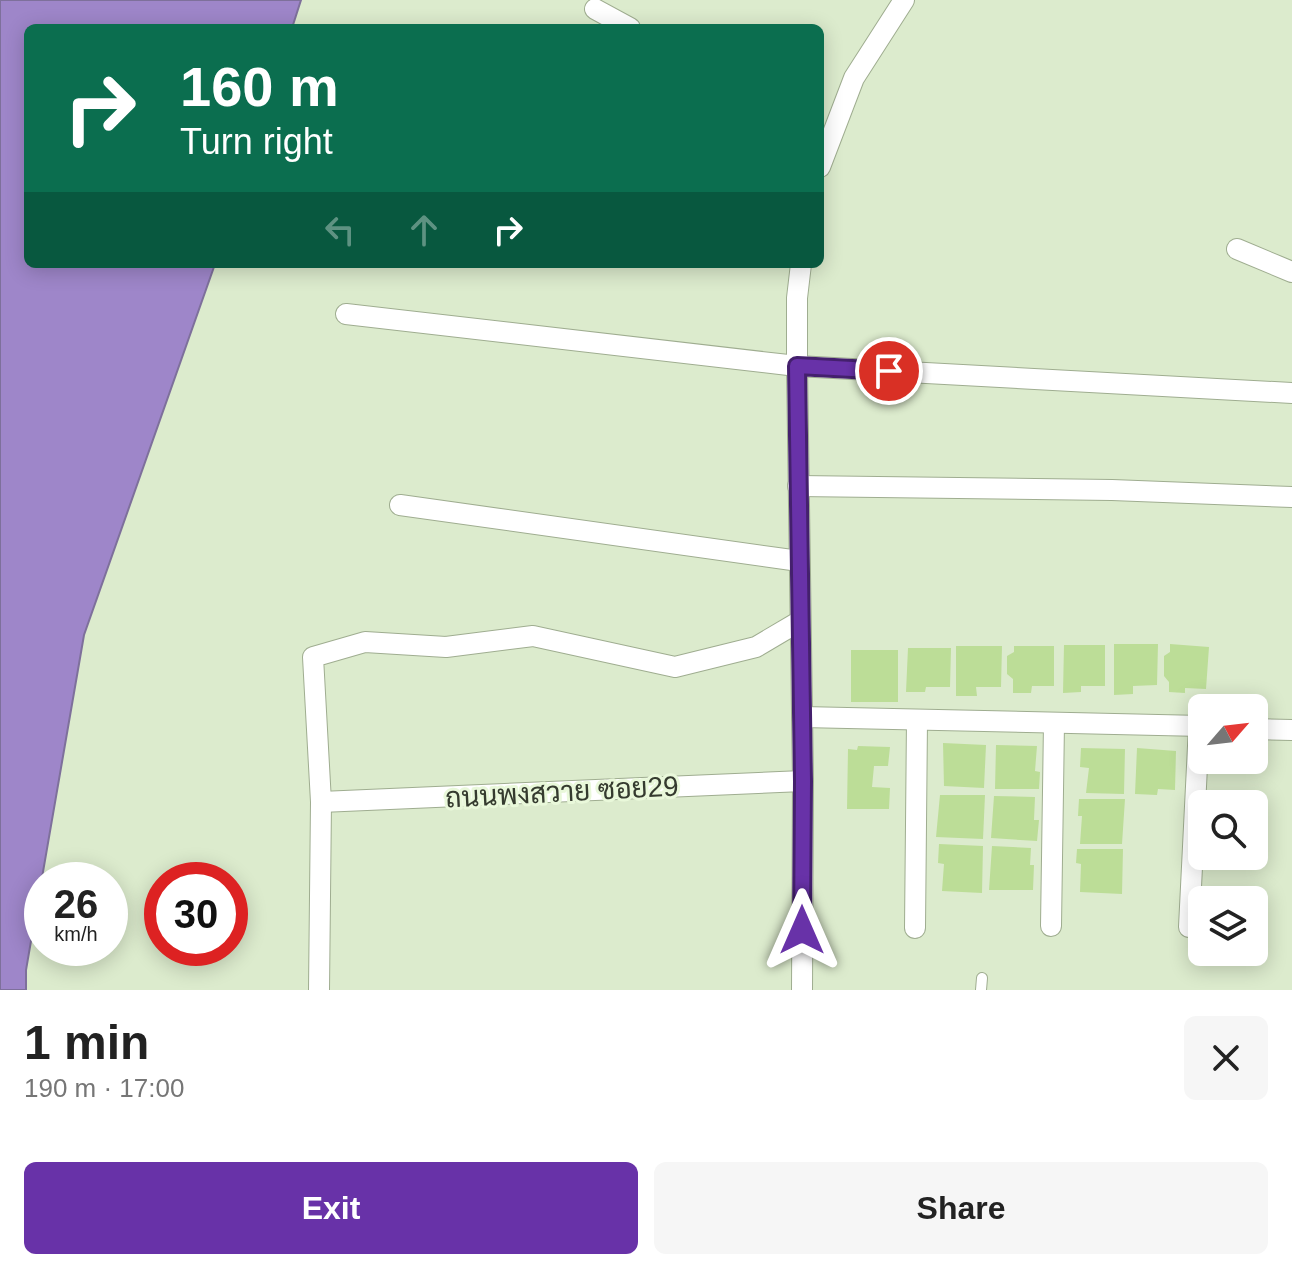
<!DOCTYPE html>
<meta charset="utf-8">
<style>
:root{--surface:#fff;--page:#f6f6f6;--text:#222;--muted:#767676;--accent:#6832a8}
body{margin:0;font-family:Arial,Sarabun,sans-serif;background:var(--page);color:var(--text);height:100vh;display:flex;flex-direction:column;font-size:30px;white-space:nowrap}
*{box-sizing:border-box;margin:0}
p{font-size:26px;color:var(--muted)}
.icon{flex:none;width:44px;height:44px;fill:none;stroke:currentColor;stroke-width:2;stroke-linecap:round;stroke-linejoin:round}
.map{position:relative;height:990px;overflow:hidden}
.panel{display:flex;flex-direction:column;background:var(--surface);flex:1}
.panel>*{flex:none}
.hud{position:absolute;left:24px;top:24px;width:800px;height:244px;border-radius:12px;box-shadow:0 4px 20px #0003;background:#0b6e4f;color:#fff;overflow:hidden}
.needle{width:52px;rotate:62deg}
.buttons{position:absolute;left:1188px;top:694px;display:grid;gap:16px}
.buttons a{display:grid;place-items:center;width:80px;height:80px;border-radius:12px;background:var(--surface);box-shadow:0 4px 20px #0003;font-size:40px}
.speed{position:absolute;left:24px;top:862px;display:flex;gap:16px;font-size:40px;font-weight:700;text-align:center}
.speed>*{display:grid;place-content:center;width:104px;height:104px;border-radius:50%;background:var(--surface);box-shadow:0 4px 20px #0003;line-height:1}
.speed small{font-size:20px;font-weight:400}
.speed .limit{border:12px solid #d22;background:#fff;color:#111}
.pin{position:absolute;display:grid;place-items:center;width:68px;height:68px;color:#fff;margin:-34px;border:4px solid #fff;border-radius:50%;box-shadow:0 2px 8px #0007}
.me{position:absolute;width:88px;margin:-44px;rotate:0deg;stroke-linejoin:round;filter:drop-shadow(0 0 6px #0008)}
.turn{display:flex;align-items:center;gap:28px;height:168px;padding:0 24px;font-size:36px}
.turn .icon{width:104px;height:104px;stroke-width:2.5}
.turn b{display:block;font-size:56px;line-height:68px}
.lanes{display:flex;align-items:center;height:76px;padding:0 24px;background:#0003;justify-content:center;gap:40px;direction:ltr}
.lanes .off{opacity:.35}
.round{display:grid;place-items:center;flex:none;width:84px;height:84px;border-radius:12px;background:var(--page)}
.head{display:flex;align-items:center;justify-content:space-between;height:136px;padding:0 24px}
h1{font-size:48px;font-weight:600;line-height:60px}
.action{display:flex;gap:16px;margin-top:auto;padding:16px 24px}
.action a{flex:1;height:92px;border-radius:12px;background:var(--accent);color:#fff;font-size:32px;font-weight:600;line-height:92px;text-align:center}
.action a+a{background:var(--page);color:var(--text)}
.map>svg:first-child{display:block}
</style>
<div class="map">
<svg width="1292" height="990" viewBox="0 0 1292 990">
<rect width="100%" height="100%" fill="#dcebcd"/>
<!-- water -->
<path fill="#9e86c9" stroke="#7e709b" stroke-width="2" d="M0,0H301L292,28H28V264H215L84,635L26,970V990H0Z"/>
<!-- building -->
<g fill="#bcdd97">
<path d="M1114,644H1158L1157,685L1133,686V694L1114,695Z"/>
<path d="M1170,644L1209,647L1206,689L1185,688V693L1169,692V682L1164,676V656L1170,652Z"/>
<path d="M1064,645H1105V686H1081V692L1063,693Z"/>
<path d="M956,646H1002L1001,687H976L977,696H956Z"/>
<path d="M1014,646H1054V686H1032L1031,693H1013V679L1007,674V656L1014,652Z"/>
<path d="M908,648H951L950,687H926L925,692H906Z"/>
<rect x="851" y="650" width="47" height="52"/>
<path d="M943,743L986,745L984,788L944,786Z"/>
<path d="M996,745L1037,746L1035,771L1040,772L1039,789H995Z"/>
<path d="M858,746L890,747L888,766H874L872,787L890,788L889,809H847L848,749L857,750Z"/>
<path d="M1081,748L1125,749L1124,794L1086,793L1089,768L1080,767Z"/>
<path d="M1137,748L1176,751L1175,790L1158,789L1157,795L1135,794Z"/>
<path d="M940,795H985L983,839L936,837Z"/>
<path d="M994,796L1035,797L1034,820H1039L1037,841L991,838Z"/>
<path d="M1079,799H1125L1122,844H1080L1082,816H1078Z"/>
<path d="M939,844L983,846L982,893L942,891L944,864L938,863Z"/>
<path d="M992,846L1031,848L1030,865H1034L1033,890H989Z"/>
<path d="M1077,849H1123L1122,894L1080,892L1081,864L1076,863Z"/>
</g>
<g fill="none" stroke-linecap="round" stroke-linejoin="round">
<!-- lane casing -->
<g stroke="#9fad90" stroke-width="12">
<path id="lane" d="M981,990L982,978"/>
</g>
<!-- street casing -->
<g stroke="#9fad90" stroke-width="22">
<g id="street">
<path d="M595,9L630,28"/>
<path d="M820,167L854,78L904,0"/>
<path d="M1237,249L1292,272"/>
<path d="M801,264L797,298V366L803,781L802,990"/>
<path d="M346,314L797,366L1292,393"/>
<path d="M798,486L1112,490L1292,497"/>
<path d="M400,505L799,561"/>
<path d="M802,717L1202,726"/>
<path d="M1254,729L1292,730"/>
<path d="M321,802L803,781"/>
<path d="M1051,926L1054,723"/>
<path d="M1189,927L1199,726"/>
<path d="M915,928L917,720"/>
<path d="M319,990L321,802L313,657L365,642L446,647L533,636L675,667L756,647L800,621"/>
</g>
</g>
<!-- lane -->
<use href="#lane" stroke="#fff" stroke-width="10"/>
<!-- street -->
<use href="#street" stroke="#fff" stroke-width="20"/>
</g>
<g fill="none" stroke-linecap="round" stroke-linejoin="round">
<!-- route casing -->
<g stroke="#44206d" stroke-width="20">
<path id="route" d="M802,930L803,781L797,366L889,371"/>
</g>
<!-- route -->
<use href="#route" stroke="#6832a8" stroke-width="14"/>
</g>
<g text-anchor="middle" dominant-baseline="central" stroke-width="6" stroke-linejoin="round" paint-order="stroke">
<!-- street labels -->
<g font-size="28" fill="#353b2f" stroke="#e9f8da">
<text transform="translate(562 792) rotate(-3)">ถนนพงสวาย ซอย29</text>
</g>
</g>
</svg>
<div class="buttons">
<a><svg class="needle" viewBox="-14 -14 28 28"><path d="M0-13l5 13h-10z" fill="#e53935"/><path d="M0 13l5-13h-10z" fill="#767676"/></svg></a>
<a><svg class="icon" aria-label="search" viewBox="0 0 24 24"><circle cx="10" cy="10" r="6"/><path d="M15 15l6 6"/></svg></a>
<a><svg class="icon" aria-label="layers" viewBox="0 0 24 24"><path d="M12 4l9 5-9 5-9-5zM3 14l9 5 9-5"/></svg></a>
</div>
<div class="speed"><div>26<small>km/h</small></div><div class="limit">30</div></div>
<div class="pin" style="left:889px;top:371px;background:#d93025"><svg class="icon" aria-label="arrive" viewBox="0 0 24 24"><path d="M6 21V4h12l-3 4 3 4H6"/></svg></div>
<svg class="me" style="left:802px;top:930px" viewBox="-20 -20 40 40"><path d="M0-17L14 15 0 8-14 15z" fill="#6832a8" stroke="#fff" stroke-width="4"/></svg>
<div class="hud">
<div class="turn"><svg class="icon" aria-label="right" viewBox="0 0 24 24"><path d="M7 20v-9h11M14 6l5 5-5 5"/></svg><div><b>160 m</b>Turn right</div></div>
<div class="lanes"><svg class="icon off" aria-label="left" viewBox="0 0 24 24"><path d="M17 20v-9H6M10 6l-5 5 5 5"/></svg><svg class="icon off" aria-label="ahead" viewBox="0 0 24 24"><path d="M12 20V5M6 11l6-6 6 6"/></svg><svg class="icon" aria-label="right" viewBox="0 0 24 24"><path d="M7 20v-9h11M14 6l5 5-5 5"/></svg></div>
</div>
</div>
<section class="panel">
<div class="head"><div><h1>1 min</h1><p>190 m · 17:00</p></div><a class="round"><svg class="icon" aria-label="close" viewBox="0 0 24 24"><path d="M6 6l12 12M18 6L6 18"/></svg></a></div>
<div class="action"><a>Exit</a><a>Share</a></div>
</section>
